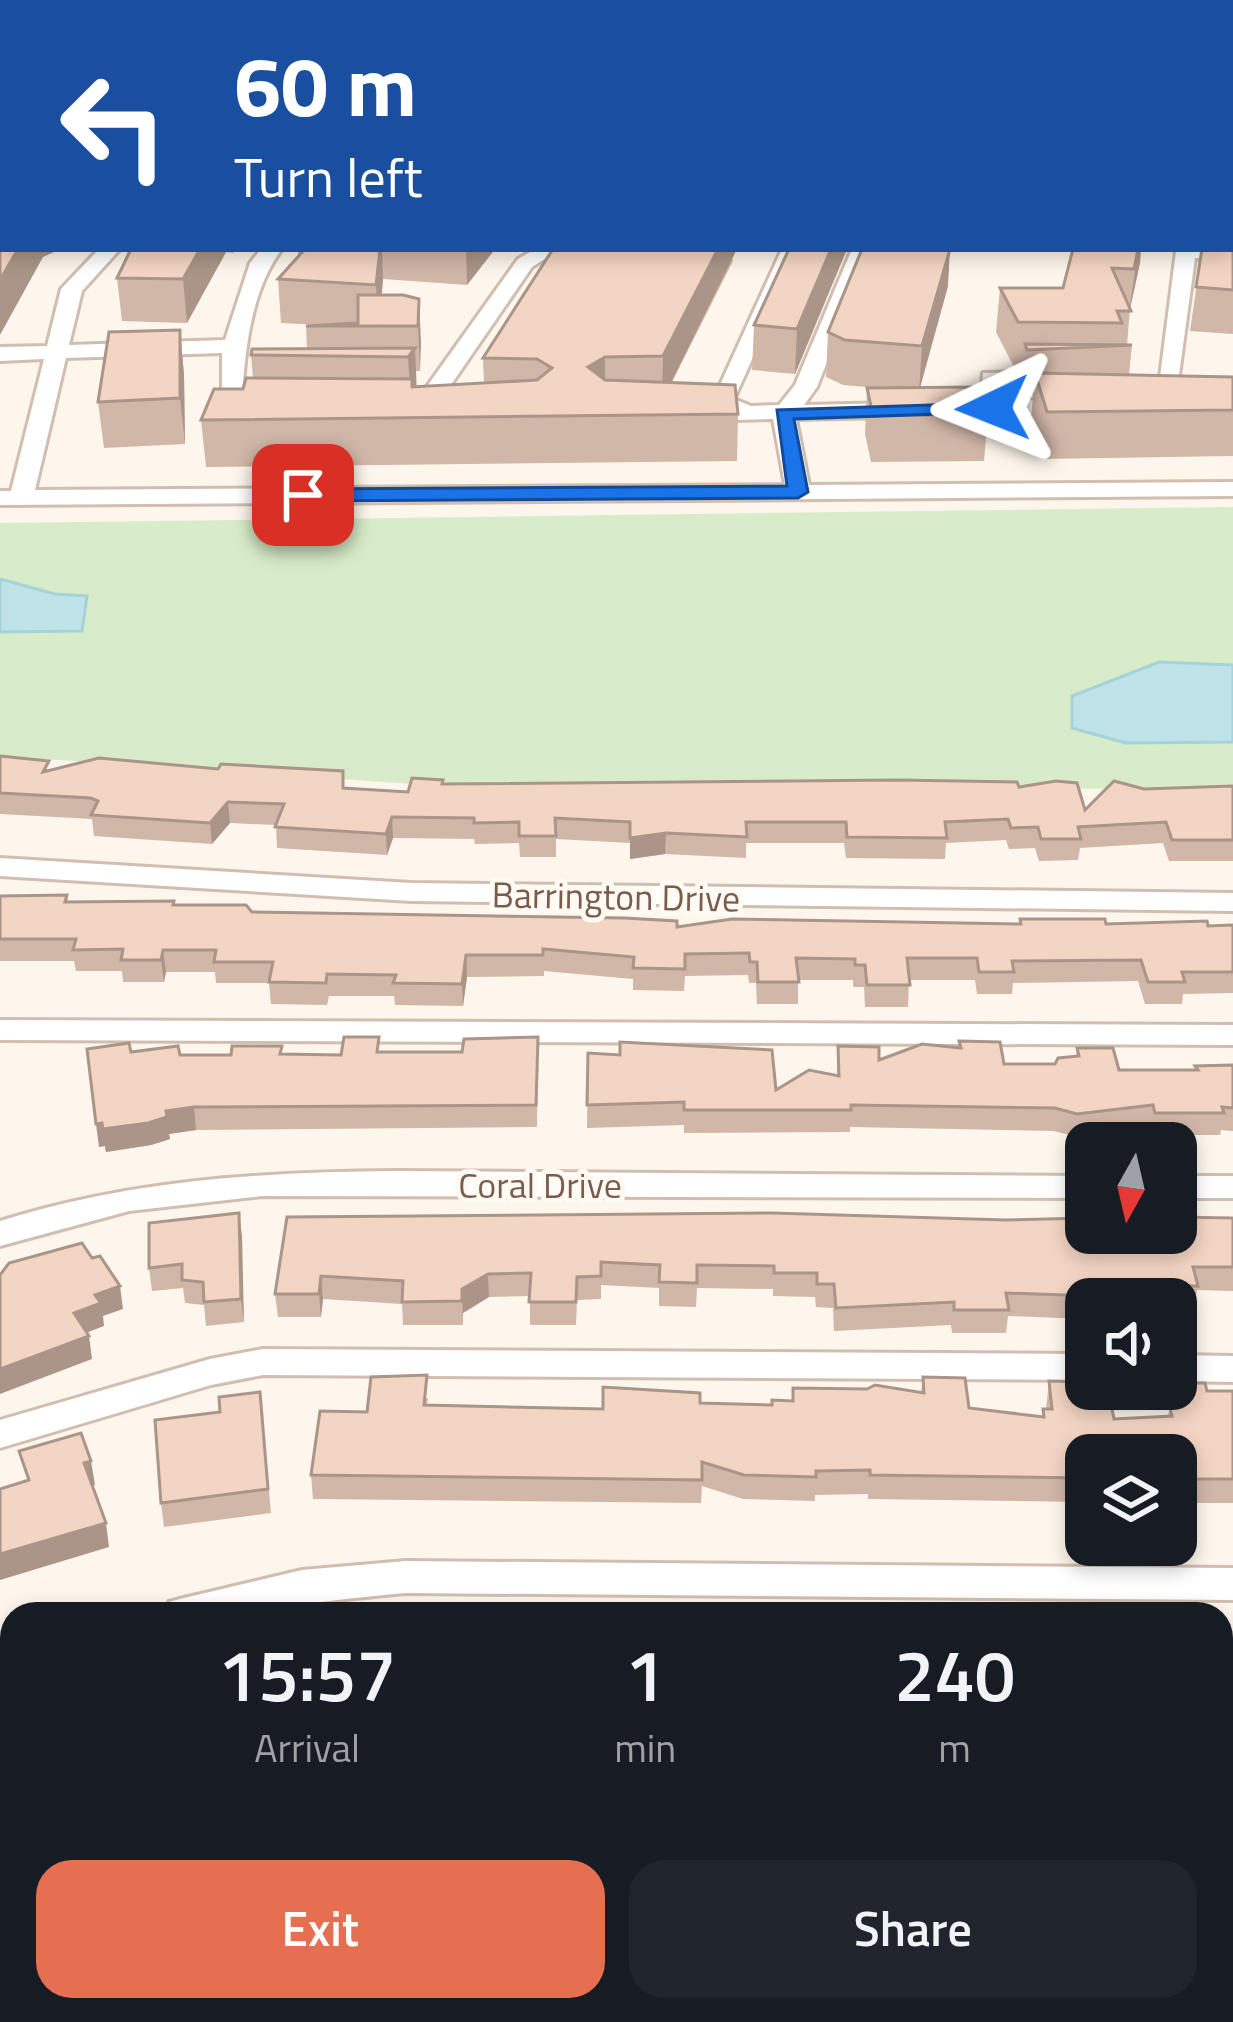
<!DOCTYPE html>
<style>
:root{--surface:#171b24;--page:#20242c;--text:#f1f3f6;--muted:#9ea1a6;--accent:#e76f51}
body{margin:0;font-family:"Titillium Web",sans-serif;background:var(--page);color:var(--text);height:100vh;display:flex;flex-direction:column;font-size:45px;white-space:nowrap}
*{box-sizing:border-box;margin:0}
p{font-size:39px;color:var(--muted)}
.icon{flex:none;width:66px;height:66px;fill:none;stroke:currentColor;stroke-width:2;stroke-linecap:round;stroke-linejoin:round}
.map{position:relative;flex:1;overflow:hidden}
.sheet{position:absolute;left:0px;top:1602px;width:1233px;height:420px;display:flex;flex-direction:column;background:var(--surface);border-radius:36px 36px 0 0;box-shadow:0 6px 18px #0003}
.sheet>*{flex:none}
.banner{position:absolute;left:0px;top:0px;width:1233px;height:252px;box-shadow:0 6px 18px #0003;background:#1a4fa0;color:#fff;overflow:hidden}
.needle{width:78px;rotate:188deg}
.fabs{position:absolute;left:1065px;top:1122px;display:grid;gap:24px}
.fabs a{display:grid;place-items:center;width:132px;height:132px;border-radius:24px;background:var(--surface);box-shadow:0 6px 18px #0003;font-size:60px}
.pin{position:absolute;display:grid;place-items:center;width:102px;height:102px;color:#fff;margin:-51px;border-radius:24px;box-shadow:0 6px 18px #0006}
.me{position:absolute;width:132px;margin:-66px;rotate:268deg;stroke-linejoin:round;filter:drop-shadow(0 0 9px #0008)}
.turn{display:flex;align-items:center;gap:42px;height:252px;padding:0 36px;font-size:54px}
.turn .icon{width:156px;height:156px;stroke-width:2.5}
.turn b{display:block;font-size:84px;line-height:102px}
.eta{display:flex;justify-content:space-evenly;align-items:center;height:204px;text-align:center}
.eta b{font-size:72px;font-weight:600;line-height:84px}
.action{display:flex;gap:24px;margin-top:auto;padding:24px 36px}
.action a{flex:1;height:138px;border-radius:36px;background:var(--accent);color:#fff;font-size:48px;font-weight:600;line-height:138px;text-align:center}
.action a+a{background:var(--page);color:var(--text)}
.map>svg:first-child{display:block}
</style>
<div class="map">
<svg width="1233" height="2022" viewBox="0 0 1233 2022">
<rect width="100%" height="100%" fill="#fdf6ec"/>
<!-- green -->
<path fill="#d8ecc9" d="M1233,507V789L459,787L0,756V523Z"/>
<!-- water -->
<g fill="#bfe3e8" stroke="#a5d3da" stroke-width="3">
<path d="M0,579L55,594L87,596L82,631L0,632Z"/>
<path d="M1159,662L1233,665V742L1126,743L1072,728V696Z"/>
</g>
<g fill="none" stroke-linecap="round" stroke-linejoin="round">
<!-- minor casing -->
<g stroke="#d1beb0" stroke-width="6">
<g id="minor">
<rect x="1123" y="0" width="16" height="3"/>
<rect x="1230" y="135" width="3" height="12"/>
<path d="M3,151V163L0,164V152Z"/>
<path d="M1233,248V260L1195,258L1176,397H1233V411L1156,409L1176,251Z"/>
<path d="M99,249H120L82,291L69,345L225,340L250,263L261,249H282C251,290 245,349 242,399L271,414L259,421L222,408V353L66,358L35,490L785,485L773,419L692,421L680,414L710,407L782,249H802L734,399L751,406L779,405L795,385L852,249H872L817,387L804,405L981,401L983,373L1067,371L1075,373V383L1003,385L1004,401L1072,399L1084,406L1072,413L796,419L809,485L1233,482V496L0,505V491H11L44,359L0,361V347L47,346L61,289Z"/>
<path d="M535,249H560L532,267L428,418H412L408,413L518,259Z"/>
<path d="M0,858L411,883L1233,893V911L411,901L0,876Z"/>
<path d="M0,1020L1233,1025V1045L0,1040Z"/>
<path d="M397,1171L1086,1176V1198L262,1196L129,1211L0,1246V1221C131,1180 261,1172 397,1171Z"/>
<rect x="1176" y="1176" width="57" height="22"/>
<path d="M263,1349L1086,1354V1380L263,1375L211,1385L0,1448V1420L210,1359Z"/>
<path d="M1176,1355L1233,1356V1382L1176,1381Z"/>
<path d="M406,1561L1233,1568V1600L406,1593C323,1600 246,1614 163,1614L169,1602L184,1598L302,1570Z"/>
<path d="M12,1648V1682L0,1685V1651Z"/>
<path d="M0,1871L12,1875V1967L0,1963Z"/>
<path d="M1221,1913L1233,1918V2006L1221,2002Z"/>
<path d="M12,1992V2010H46L48,2022H0V2002Z"/>
<path d="M396,2010H446L449,2022H399Z"/>
<path d="M863,2010H913L915,2022H865Z"/>
</g>
</g>
<!-- major casing -->
<g stroke="#dad1cd" stroke-width="6">
<g id="major">
<rect x="0" y="74" width="3" height="14"/>
<rect x="1230" y="165" width="3" height="14"/>
</g>
</g>
<!-- minor -->
<use href="#minor" fill="#fff" fill-rule="evenodd"/>
<!-- major -->
<use href="#major" fill="#fbd9a5" fill-rule="evenodd"/>
</g>
<!-- wall -->
<g fill="#d1b7a8">
<rect x="382" y="0" width="719" height="3"/>
<path d="M1180,0H1233V30H1230V3H1180Z"/>
<path d="M1233,225V334L1190,331L1202,249Z"/>
<path d="M131,249H237L233,253L226,252L187,323L122,321L117,278Z"/>
<path d="M298,249H495L467,285L383,279L382,295L419,299L420,371H416V386L484,383L483,358L734,259L672,382L738,414L737,461L206,467L201,420L243,389L253,378L251,355L307,349L306,326L323,325L281,323L278,279L298,256Z"/>
<path d="M789,249H847L795,374L752,370L754,325Z"/>
<path d="M1073,249L1140,263L1130,309L1127,345H1132L1129,375L1233,377V456L1042,459L1031,419L1033,395H1023L1021,390L1023,367H1014L996,332L1000,288H1063Z"/>
<path d="M948,286L920,388L988,415L984,461L871,462L865,434L867,388H879L843,385L826,377L828,332Z"/>
<path d="M180,330L184,375L185,444L104,448L98,402Z"/>
<path d="M0,756L50,770L408,792L443,780V784L1019,787L1085,810L1144,789L1233,786V861H1169L1163,843L1080,848L1078,860L1039,861L1035,848L1009,849L1006,840L946,843L945,859L846,858L844,843H746V858L665,854L630,859V843L556,839V857H520L519,843L475,844L474,839L393,838L387,855L277,848L276,825L230,823L212,844L94,836L92,819L0,814Z"/>
<path d="M67,895L68,902L174,901V905L252,912L677,927L1019,924L1020,919L1106,924L1233,925V993L1183,994L1182,1004H1145L1138,981L1013,983L1012,994H977L975,980H909L908,1007H865L864,987H853V980H798V1004H757L756,983H749L748,975L685,976L684,991L633,990V979L544,971V976L467,977L463,1006L395,1005L394,996H329L327,1005L271,1004L269,983H216L215,972H166L164,982H123L122,971H76L74,961H0V896Z"/>
<path d="M959,1041L1004,1064H1055L1076,1056L1077,1048L1119,1070H1195V1066L1233,1065V1131L1221,1130L1220,1135H1152L1150,1127L1074,1136L1053,1131L850,1127V1132L684,1133V1125L587,1128L588,1053L776,1090L837,1075L838,1046L879,1060L959,1048Z"/>
<path d="M131,1052L180,1055H341L380,1052L538,1059L537,1127L196,1130L169,1134L170,1139L151,1145L106,1152L105,1146L99,1147Z"/>
<path d="M239,1213L244,1322L206,1326L204,1305L185,1303L183,1288L152,1291L149,1268Z"/>
<path d="M287,1217L1006,1220L1233,1218V1291L1197,1290L1194,1309H1176V1299H1086V1319L1008,1316L1006,1333H952L951,1325L834,1331L833,1308L816,1307L815,1297L773,1296V1289L697,1288L696,1307L659,1306V1288L601,1285V1299L577,1300L576,1325H530V1296L489,1297L463,1313V1325H403L402,1304L323,1299L321,1317H278L275,1294Z"/>
<path d="M923,1377L969,1408L1042,1417L1043,1409H1046L1049,1381L1114,1419L1168,1416L1173,1389L1233,1391V1503H1176V1455H1086V1502L868,1499V1494L815,1495V1501L743,1499L702,1486L701,1503L313,1499L311,1475L367,1412L428,1398L427,1405L603,1409L700,1403L772,1405L792,1401L921,1393Z"/>
<path d="M260,1392L271,1513L164,1527L161,1503L220,1412Z"/>
<path d="M1003,2010H1173L1152,2011L1159,2022H1005Z"/>
</g>
<!-- shaded-wall -->
<g fill="#aa9588">
<path d="M18,249H61L43,257L0,335V280Z"/>
<path d="M200,249H225L226,252L187,323L183,279Z"/>
<path d="M380,249H382L383,279L378,329L376,285Z"/>
<path d="M466,249H495L467,285Z"/>
<path d="M718,249H737L662,401L663,356Z"/>
<path d="M831,249H847L795,374L797,329Z"/>
<path d="M950,249L948,286L919,391L922,346Z"/>
<path d="M1138,249H1141L1140,263L1129,313Z"/>
<path d="M419,299L421,343L420,371L418,326Z"/>
<path d="M180,330L184,375L185,444L180,398Z"/>
<path d="M415,348L417,394L411,402L408,357Z"/>
<path d="M605,357V403L588,367Z"/>
<path d="M228,802L230,823L212,844L210,823Z"/>
<path d="M392,817L393,838L387,855L386,834Z"/>
<path d="M666,833L665,854L630,859V838Z"/>
<path d="M163,950L166,972L164,982L161,960Z"/>
<path d="M466,955L467,977L463,1006L462,984Z"/>
<path d="M194,1107L196,1130L169,1134L170,1139L151,1145L106,1152L105,1146L99,1147L96,1124Z"/>
<path d="M239,1213L242,1236L244,1322L241,1299Z"/>
<path d="M488,1274L489,1297L463,1313V1325L462,1289Z"/>
<path d="M321,1276L323,1299L321,1317L319,1294Z"/>
<path d="M120,1286L123,1309L103,1316L104,1326L78,1336L74,1313L95,1295Z"/>
<path d="M1137,1286L1136,1299H1121V1297Z"/>
<path d="M89,1336L92,1359L0,1394V1369Z"/>
<path d="M91,1461L95,1485L87,1487L84,1463Z"/>
<path d="M106,1523L109,1547L0,1580V1554Z"/>
</g>
<!-- building -->
<g fill="#f3d5c3" stroke="#aa9588" stroke-width="3">
<path d="M43,0H277L274,3H42Z"/>
<path d="M412,0H726L724,3L409,2Z"/>
<path d="M819,0H1030L1029,3H817Z"/>
<rect x="1183" y="0" width="46" height="3"/>
<path d="M3,191V249H18L0,280V194Z"/>
<path d="M1230,224L1233,225V290L1196,287L1202,249H1230Z"/>
<path d="M131,249H200L183,279L117,278Z"/>
<path d="M305,249H380L376,285L278,279Z"/>
<path d="M553,249H718L663,356L605,357L588,367L605,380L735,385L738,414L201,420L214,389H243L246,378L412,379V387L537,380L552,368L537,359L483,358Z"/>
<path d="M789,249H831L797,329L754,325Z"/>
<path d="M862,249H950L922,346L845,340L828,332Z"/>
<path d="M1073,249H1138L1134,269L1112,268L1131,311H1117L1122,323L1018,322L1000,288H1063Z"/>
<path d="M358,295H403L419,299L418,326H306L358,323Z"/>
<path d="M180,330V398L98,402L109,332Z"/>
<path d="M1025,344L1132,345L1027,350Z"/>
<path d="M415,348L408,357L251,355L252,349Z"/>
<path d="M1035,373L1233,377V410L1047,412Z"/>
<path d="M979,387L988,415H873L867,388Z"/>
<path d="M0,756L49,761L43,772L99,758L218,769L221,764L343,771V788L408,792L412,778L443,780L442,784L898,780L1017,782L1019,787L1056,781L1077,783L1085,810L1114,781L1144,789L1233,786V840H1172L1166,822L1078,827L1081,839H1041L1038,827L1011,828L1008,819L945,822L947,838L847,837L846,822H746L747,837L666,833L630,838V822L555,818L556,836H519V822L474,823V818L392,817L386,834L275,827L284,804L228,802L210,823L91,815L98,801L91,798L0,793Z"/>
<path d="M67,895L65,902L174,901L173,905H246L252,912L624,918L677,921V927L732,919L1021,924L1020,919H1105L1106,924L1207,921L1208,926L1233,925V972H1182L1185,982H1148L1141,960L1012,961L1014,972H979L977,958H907L910,985H867L865,965H855V959L796,958L799,982H758L757,962H750L749,953L685,954V969L633,968L634,957L543,949V955H466L462,984L393,983L396,975L327,974L326,983L269,982L273,962H214L216,950H163L161,960H121L123,949L73,950L76,939H0V896Z"/>
<path d="M344,1037H379L377,1052H462L464,1039L538,1037L536,1105L194,1107L166,1111L167,1117L148,1123L103,1129L102,1123L96,1124L87,1049L129,1043L131,1052L178,1046L180,1055H231L232,1046H282L280,1054L341,1055Z"/>
<path d="M959,1041L1000,1042L1004,1064H1055L1058,1058L1079,1056L1077,1048H1113L1119,1070H1198L1195,1066L1233,1065V1108L1222,1107L1224,1113H1155L1153,1105L1077,1114L1055,1108L851,1105V1110H684V1102L587,1105L588,1053L620,1055V1042L772,1050L776,1090L809,1070L839,1076L838,1046L879,1047V1060L922,1044L961,1048Z"/>
<path d="M239,1213L241,1299L204,1302L203,1282L182,1280V1264L149,1268V1223Z"/>
<path d="M772,1213L1006,1220L1086,1218V1233H1176V1217L1233,1218V1267H1193L1198,1286H1137L1121,1297L1006,1293L1009,1310H954V1302L836,1308L834,1284H817V1273H774V1266L697,1265V1283L659,1282L660,1265L601,1262V1276L577,1277L576,1302H529L531,1273L488,1274L462,1289V1301L402,1302L403,1281L321,1276L319,1294H275L287,1217Z"/>
<path d="M82,1243L92,1258L100,1256L120,1286L95,1295L101,1303L74,1313L89,1336L0,1369V1275L9,1263Z"/>
<path d="M427,1375L424,1405L603,1409V1387L700,1393V1403L772,1405V1400L793,1401V1388L867,1389L875,1385L924,1393L923,1377L965,1378L969,1408L1044,1417L1043,1409H1052L1049,1381L1086,1382V1389H1108L1114,1419L1172,1416L1169,1404H1178L1175,1389L1176,1383H1205L1207,1391H1233V1479H1176V1455H1086V1478L870,1475V1470L816,1471V1477L744,1475L702,1462V1480L311,1475L320,1411L367,1412L371,1377Z"/>
<path d="M260,1392L268,1489L161,1503L155,1420L220,1412L219,1397Z"/>
<path d="M81,1433L91,1461L84,1463L106,1523L0,1554V1489L29,1480L19,1451Z"/>
<path d="M149,2010H330L333,2022H151Z"/>
<path d="M598,2010H756L758,2022H600Z"/>
<path d="M1011,2010H1151L1159,2022H1014Z"/>
</g>
<!-- route -->
<path fill="#1a73e8" stroke="#114b97" stroke-width="3" d="M993,403L999,404V412L794,419L808,492L798,498L303,501L293,495L303,489L787,486L777,410Z"/>
<g text-anchor="middle" dominant-baseline="central" stroke-width="10" stroke-linejoin="round" paint-order="stroke">
<!-- street labels -->
<g font-size="36" fill="#7a5c4d" stroke="#fffaf3">
<text transform="translate(616 896) rotate(1)">Barrington Drive</text>
<text x="540" y="1184">Coral Drive</text>
</g>
</g>
</svg>
<div class="fabs">
<a><svg class="needle" viewBox="-14 -14 28 28"><path d="M0-13l5 13h-10z" fill="#e53935"/><path d="M0 13l5-13h-10z" fill="#9ea1a6"/></svg></a>
<a><svg class="icon" aria-label="sound" viewBox="0 0 24 24"><path d="M4 9h4l5-4v14l-5-4H4zM17 9q2 3 0 6"/></svg></a>
<a><svg class="icon" aria-label="layers" viewBox="0 0 24 24"><path d="M12 4l9 5-9 5-9-5zM3 14l9 5 9-5"/></svg></a>
</div>
<div class="pin" style="left:303px;top:495px;background:#d93025"><svg class="icon" aria-label="arrive" viewBox="0 0 24 24"><path d="M6 21V4h12l-3 4 3 4H6"/></svg></div>
<svg class="me" style="left:993px;top:408px" viewBox="-20 -20 40 40"><path d="M0-17L14 15 0 8-14 15z" fill="#1a73e8" stroke="#fff" stroke-width="4"/></svg>
<div class="banner">
<div class="turn"><svg class="icon" aria-label="left" viewBox="0 0 24 24"><path d="M17 20v-9H6M10 6l-5 5 5 5"/></svg><div><b>60 m</b>Turn left</div></div>
</div>
<section class="sheet">
<div class="eta">
<div><b>15:57</b><p>Arrival</p></div>
<div><b>1</b><p>min</p></div>
<div><b>240</b><p>m</p></div>
</div>
<div class="action"><a>Exit</a><a>Share</a></div>
</section>
</div>
